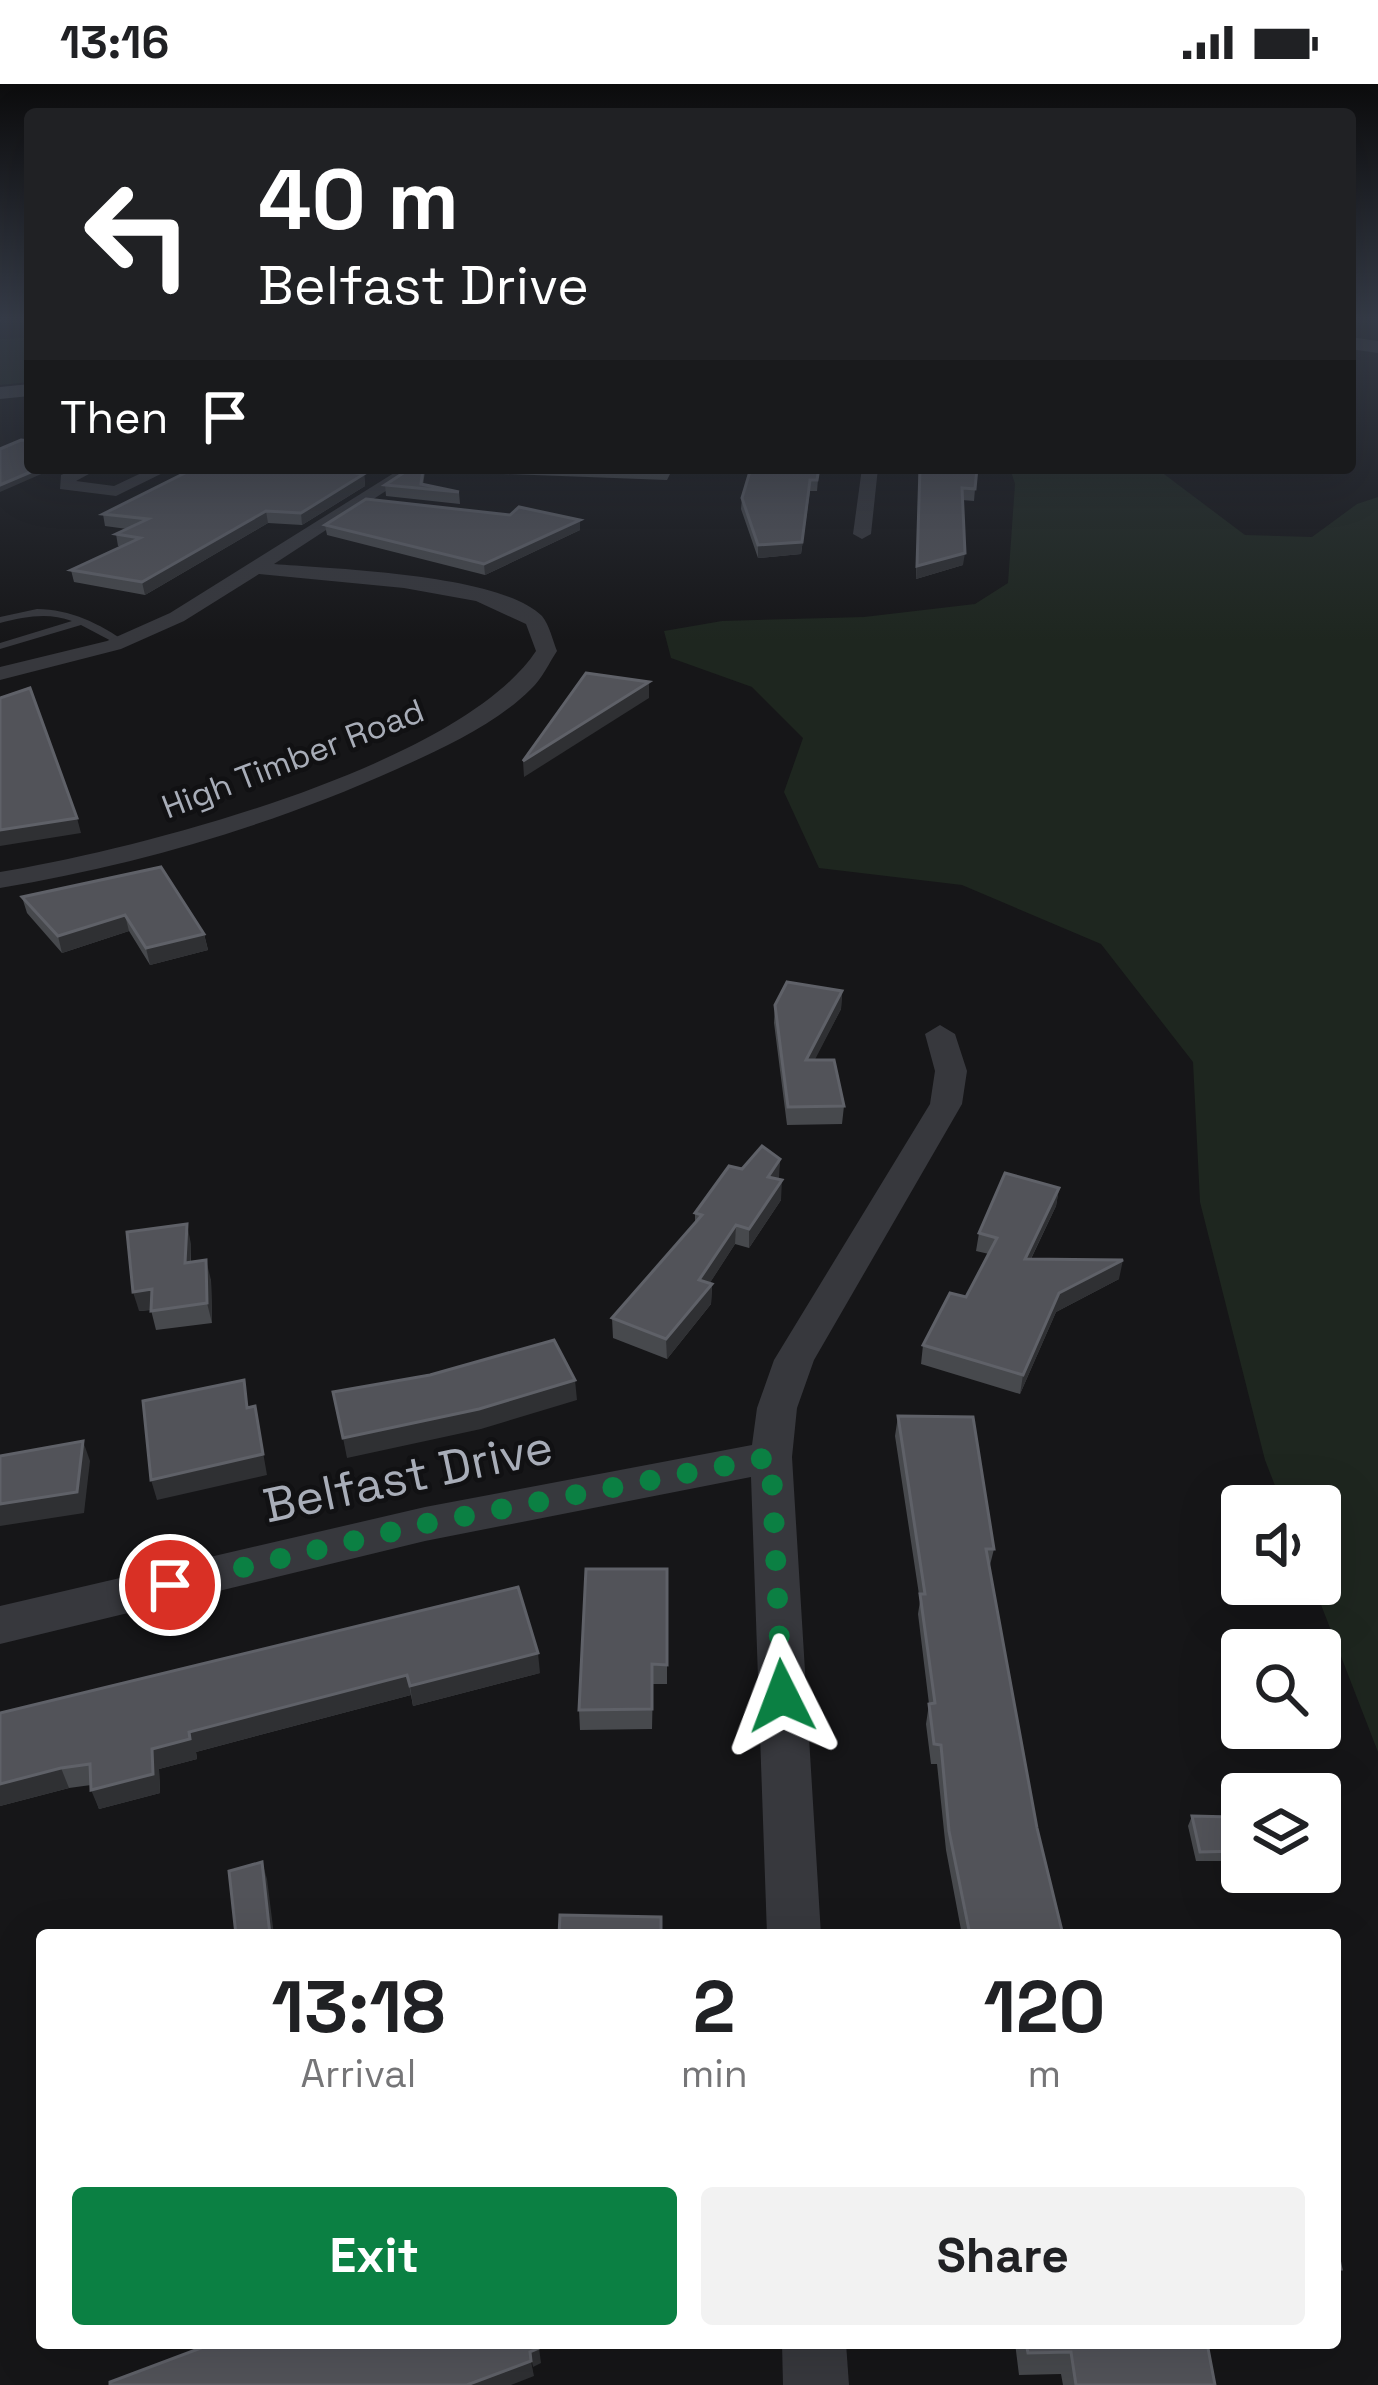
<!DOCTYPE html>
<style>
:root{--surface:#fff;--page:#f2f2f2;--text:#202124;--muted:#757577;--accent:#0b8043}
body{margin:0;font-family:"Space Grotesk",sans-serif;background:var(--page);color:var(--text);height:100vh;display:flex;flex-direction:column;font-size:45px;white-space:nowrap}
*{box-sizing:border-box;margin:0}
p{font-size:39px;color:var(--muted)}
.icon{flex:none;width:66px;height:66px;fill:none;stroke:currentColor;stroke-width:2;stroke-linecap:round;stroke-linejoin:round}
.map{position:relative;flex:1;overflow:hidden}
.panel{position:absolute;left:36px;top:1845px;width:1305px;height:420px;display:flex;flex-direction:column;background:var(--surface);border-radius:12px;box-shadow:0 12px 48px #0002}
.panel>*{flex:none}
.top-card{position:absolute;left:24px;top:24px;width:1332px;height:366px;border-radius:12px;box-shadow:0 12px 48px #0002;background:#202124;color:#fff;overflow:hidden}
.tools{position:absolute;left:1221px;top:1401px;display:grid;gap:24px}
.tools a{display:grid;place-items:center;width:120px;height:120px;border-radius:12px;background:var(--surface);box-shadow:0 12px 48px #0002;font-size:60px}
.pin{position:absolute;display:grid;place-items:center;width:102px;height:102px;color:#fff;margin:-51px;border:6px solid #fff;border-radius:50%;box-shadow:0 3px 12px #0007}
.me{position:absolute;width:132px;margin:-66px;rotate:357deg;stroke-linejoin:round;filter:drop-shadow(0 0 9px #0008)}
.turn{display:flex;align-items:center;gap:42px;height:252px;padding:0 36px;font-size:54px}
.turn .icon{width:156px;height:156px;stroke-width:2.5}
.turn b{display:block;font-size:84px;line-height:102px}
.then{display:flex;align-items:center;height:114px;padding:0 36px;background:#0003;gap:24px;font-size:45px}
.eta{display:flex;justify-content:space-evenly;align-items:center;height:204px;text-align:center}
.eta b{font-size:72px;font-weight:600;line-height:84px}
.action{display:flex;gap:24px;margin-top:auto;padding:24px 36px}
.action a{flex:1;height:138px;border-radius:12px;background:var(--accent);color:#fff;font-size:48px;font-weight:600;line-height:138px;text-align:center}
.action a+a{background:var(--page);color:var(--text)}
.status{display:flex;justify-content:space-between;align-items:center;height:84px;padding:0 60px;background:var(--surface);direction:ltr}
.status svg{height:33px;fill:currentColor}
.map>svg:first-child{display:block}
</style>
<div class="status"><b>13:16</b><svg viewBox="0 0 49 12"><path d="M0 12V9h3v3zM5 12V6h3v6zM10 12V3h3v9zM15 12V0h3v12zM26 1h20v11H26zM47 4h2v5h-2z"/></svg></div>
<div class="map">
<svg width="1378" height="2301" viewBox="0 0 1378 2301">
<rect width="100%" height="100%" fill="#161618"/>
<!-- green -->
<g fill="#1e261f">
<path d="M30,254V298L0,301V255Z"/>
<path d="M1010,384H1156L1245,451L1312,453L1357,420L1378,413V1668L1313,1500H1320V1422H1283L1265,1376L1200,1118L1193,978L1101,860L962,801L819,784L784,708L803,654L752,603L671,574L664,547L722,537L864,533L975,520L1008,499L1015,400Z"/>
</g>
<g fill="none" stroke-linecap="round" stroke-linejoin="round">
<!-- service -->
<g fill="#37383d" fill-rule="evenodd">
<path d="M0,235H5L0,238Z"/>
<path d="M37,525C70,525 100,540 126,558L117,560L81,541L0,565V559L72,537C47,528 25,533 0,539V533Z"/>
</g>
<!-- minor -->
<g fill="#37383d" fill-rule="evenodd">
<path d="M78,384H100L76,397L114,402L152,384H173L116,412L60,405L61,391Z"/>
<path d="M402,384H421L274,480C334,485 500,490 542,532C549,540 553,557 557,567C549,579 542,595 531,605C495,641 443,664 397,685C270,742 137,781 0,804V788C136,766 459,683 536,567L526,540L476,517L404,504L259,490L184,537L121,565L0,596V583L107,557L170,529Z"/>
<path d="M862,384H878L871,450L862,455L853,450Z"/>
<path d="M940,941L955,950L967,987L962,1020L814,1276L797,1324L792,1373L821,1851H767L751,1393L425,1457L0,1560V1522L425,1423L752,1361L757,1324L774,1276L930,1020L935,987L925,950Z"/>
<path d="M782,2259H846L849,2301H783Z"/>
</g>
<!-- secondary -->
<g fill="#45474d" fill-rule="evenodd">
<path d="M1350,253L1378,257V269L1350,265Z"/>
<path d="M30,300V312L0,315V303Z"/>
</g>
</g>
<!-- wall -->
<g fill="#47494d">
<path d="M352,384H394L390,386Z"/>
<path d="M411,384H673L667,396L425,387L423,401L459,408L460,420L386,412L385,401Z"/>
<path d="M819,384L817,407H810L801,470L758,474L741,425L742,414Z"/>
<path d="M919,384L975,405L974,417L962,416L963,481L916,495Z"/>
<path d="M364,390L365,402L302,441L268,439L145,511L74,498L71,486L121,462H118L116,450L127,445L105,442L103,430Z"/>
<path d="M325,441L580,446L485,491L327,451Z"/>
<path d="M161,783L204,850L208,866L150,881L129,847L62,869L27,829L22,813Z"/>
<path d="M842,907L841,925L814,976L844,1022L842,1040L787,1041L774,939L775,921Z"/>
<path d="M780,1075L778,1095L781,1116L749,1164L735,1160L709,1200H712L711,1220L667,1275L613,1254L612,1234L695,1138V1129L742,1085Z"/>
<path d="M1059,1104L1056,1122L1031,1175L1119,1195L1056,1228L1020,1310L921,1280L923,1261L966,1213L989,1170L976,1167L979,1149Z"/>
<path d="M191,1160V1178L211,1196L212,1239L156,1246L151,1226L139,1227Z"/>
<path d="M898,1332L994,1465L989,1485L1037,1744L1063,1851H962L946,1766L937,1680H931L926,1640L929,1620L918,1530L920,1517L895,1352Z"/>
<path d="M667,1485V1600H653L652,1645L580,1646L579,1626Z"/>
<path d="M540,1589L413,1622L411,1611L196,1668L197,1675L159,1685L160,1709L99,1725L91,1701L69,1704L0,1722V1629Z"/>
<path d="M1192,1732L1240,1767L1236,1777H1196L1188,1742Z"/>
<path d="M1015,2259H1207L1215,2301H1063L1061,2290L1019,2291Z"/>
</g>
<!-- shaded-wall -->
<g fill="#2f3033">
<path d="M40,384H55L0,408V401Z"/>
<path d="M364,390L365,402L302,441L301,429Z"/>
<path d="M810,396L801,470L758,474V461Z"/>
<path d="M266,427L268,439L145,511L142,498Z"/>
<path d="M580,436V446L485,491L484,480Z"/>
<path d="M965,469L963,481L916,495L917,482Z"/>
<path d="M649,598V614L524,693L523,677Z"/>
<path d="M77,734L81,749L0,762V746Z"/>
<path d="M125,831L129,847L62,869L58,852Z"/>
<path d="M204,850L208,866L150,881L146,864Z"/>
<path d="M842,907L841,925L805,995L806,976Z"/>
<path d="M780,1075L779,1094L767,1112L768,1093Z"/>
<path d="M782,1096L781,1116L749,1164V1145Z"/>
<path d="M1059,1104L1056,1122L1022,1193L1025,1175Z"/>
<path d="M187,1140L191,1160L190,1199L185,1179Z"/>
<path d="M736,1141L735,1160L699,1216V1196Z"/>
<path d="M206,1176L211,1196L212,1239L207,1219Z"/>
<path d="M1123,1176L1119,1195L1056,1228L1020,1310L1023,1291L1059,1209Z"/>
<path d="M712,1200L711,1220L667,1275L666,1255Z"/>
<path d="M152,1205L157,1225L139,1227L133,1208Z"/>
<path d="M575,1296L577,1316L481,1345L347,1374L343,1354Z"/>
<path d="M255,1322L267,1391L157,1416L151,1396Z"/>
<path d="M83,1357L90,1377L84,1429L0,1442V1420Z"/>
<path d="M538,1569L540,1589L413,1622L410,1602Z"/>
<path d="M407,1591L411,1611L196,1668L197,1675L159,1685L160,1709L99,1725L91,1706L152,1665L189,1648Z"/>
<path d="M61,1684L69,1704L0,1722V1700Z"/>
<path d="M262,1778L267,1795L274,1851H270Z"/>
<path d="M539,2264L541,2279L533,2283L530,2268Z"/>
<path d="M531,2277L534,2292L511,2301H467Z"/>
</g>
<!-- building -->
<g fill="#525359" stroke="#5f6168" stroke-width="3">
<path d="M21,356L30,357V384H40L0,401V365Z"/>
<path d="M195,384H322L364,390L301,429L266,427L142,498L71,486L140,454L116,450L148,435L103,430Z"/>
<path d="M411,384H423L421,400L459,408L385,401Z"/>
<path d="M751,384H819L817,396H810L802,458L758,461L742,414Z"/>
<path d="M920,384H977L975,405L962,404L965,469L917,482Z"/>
<path d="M366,415L510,431L519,423L580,436L484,480L325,441Z"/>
<path d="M586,589L649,598L523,677Z"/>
<path d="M30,604L77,734L0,746V614Z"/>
<path d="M161,783L204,850L146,864L125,831L58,852L22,813Z"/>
<path d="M787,898L842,907L806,976H834L844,1022L788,1023L775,921Z"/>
<path d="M762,1062L780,1075L768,1093L782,1096L749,1145L736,1141L699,1196L712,1200L666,1255L612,1234L702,1131L695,1129L729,1082L742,1085Z"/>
<path d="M1005,1089L1059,1104L1025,1175L1123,1176L1059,1209L1023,1291L923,1261L950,1209L966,1213L997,1154L979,1149Z"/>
<path d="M187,1140L185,1179L206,1176L207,1219L151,1227L152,1205L133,1208L127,1148Z"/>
<path d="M554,1256L575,1296L479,1325L343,1354L333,1308L430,1291Z"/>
<path d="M244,1296L247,1324L255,1322L263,1370L151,1396L143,1317Z"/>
<path d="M898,1332L973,1333L994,1465H986L1037,1744L1063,1851H970L949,1747L941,1661L934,1660L929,1620L935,1619L920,1510H925Z"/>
<path d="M83,1357L77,1408L0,1420V1372Z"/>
<path d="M586,1485H667V1581L652,1580V1625L579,1626Z"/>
<path d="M518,1503L538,1569L410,1602L407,1591L189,1648L190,1655L152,1665L153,1690L91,1706L90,1680L61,1684L0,1700V1629Z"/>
<path d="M1192,1732L1231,1733L1240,1767L1200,1768Z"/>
<path d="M262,1778L270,1851H236L229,1787Z"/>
<path d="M560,1831L661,1833V1851H559Z"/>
<path d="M1335,2154L1341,2185H1335Z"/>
<path d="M214,2259H255V2261L261,2259H537L539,2264L530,2268L531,2277L467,2301H110V2298Z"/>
<path d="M1026,2259H1207L1215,2301H1076L1071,2268L1028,2269Z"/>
</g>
<!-- sky -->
<linearGradient id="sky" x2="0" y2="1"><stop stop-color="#0c0c0d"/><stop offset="0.42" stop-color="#363c48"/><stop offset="1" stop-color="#363c48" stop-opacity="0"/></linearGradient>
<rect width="1378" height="557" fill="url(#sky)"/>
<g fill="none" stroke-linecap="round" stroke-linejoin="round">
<!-- route -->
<path stroke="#0b8043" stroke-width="21" stroke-dasharray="0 37.8" d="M170,1501L424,1440L771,1373L782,1612"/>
</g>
<g text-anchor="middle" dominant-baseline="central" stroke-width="9" stroke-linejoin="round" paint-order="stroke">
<!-- far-street labels -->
<g font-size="33" fill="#a8adb8" stroke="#111113">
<text transform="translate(293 675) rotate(-21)">High Timber Road</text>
</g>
<!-- near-street labels -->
<g font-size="48" fill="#a8adb8" stroke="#111113">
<text transform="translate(408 1392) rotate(-12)">Belfast Drive</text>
</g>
</g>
</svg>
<div class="tools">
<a><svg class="icon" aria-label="sound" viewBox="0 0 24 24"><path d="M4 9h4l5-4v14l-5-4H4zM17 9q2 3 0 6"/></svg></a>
<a><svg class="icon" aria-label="search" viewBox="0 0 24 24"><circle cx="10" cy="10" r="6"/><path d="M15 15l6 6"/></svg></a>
<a><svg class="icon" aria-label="layers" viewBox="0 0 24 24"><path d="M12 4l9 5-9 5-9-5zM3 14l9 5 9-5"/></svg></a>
</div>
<div class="pin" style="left:170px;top:1501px;background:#d93025"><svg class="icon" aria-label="arrive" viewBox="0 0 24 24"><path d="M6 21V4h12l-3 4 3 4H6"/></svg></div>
<svg class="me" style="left:782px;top:1612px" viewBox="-20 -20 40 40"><path d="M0-17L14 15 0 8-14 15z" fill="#0b8043" stroke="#fff" stroke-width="4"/></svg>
<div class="top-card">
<div class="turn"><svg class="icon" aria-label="left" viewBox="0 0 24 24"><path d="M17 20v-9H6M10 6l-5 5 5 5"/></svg><div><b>40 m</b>Belfast Drive</div></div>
<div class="then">Then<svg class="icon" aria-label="arrive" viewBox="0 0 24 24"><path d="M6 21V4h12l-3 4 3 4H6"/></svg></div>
</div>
<section class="panel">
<div class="eta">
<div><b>13:18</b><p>Arrival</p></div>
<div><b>2</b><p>min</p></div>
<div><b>120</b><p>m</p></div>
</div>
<div class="action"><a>Exit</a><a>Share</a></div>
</section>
</div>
